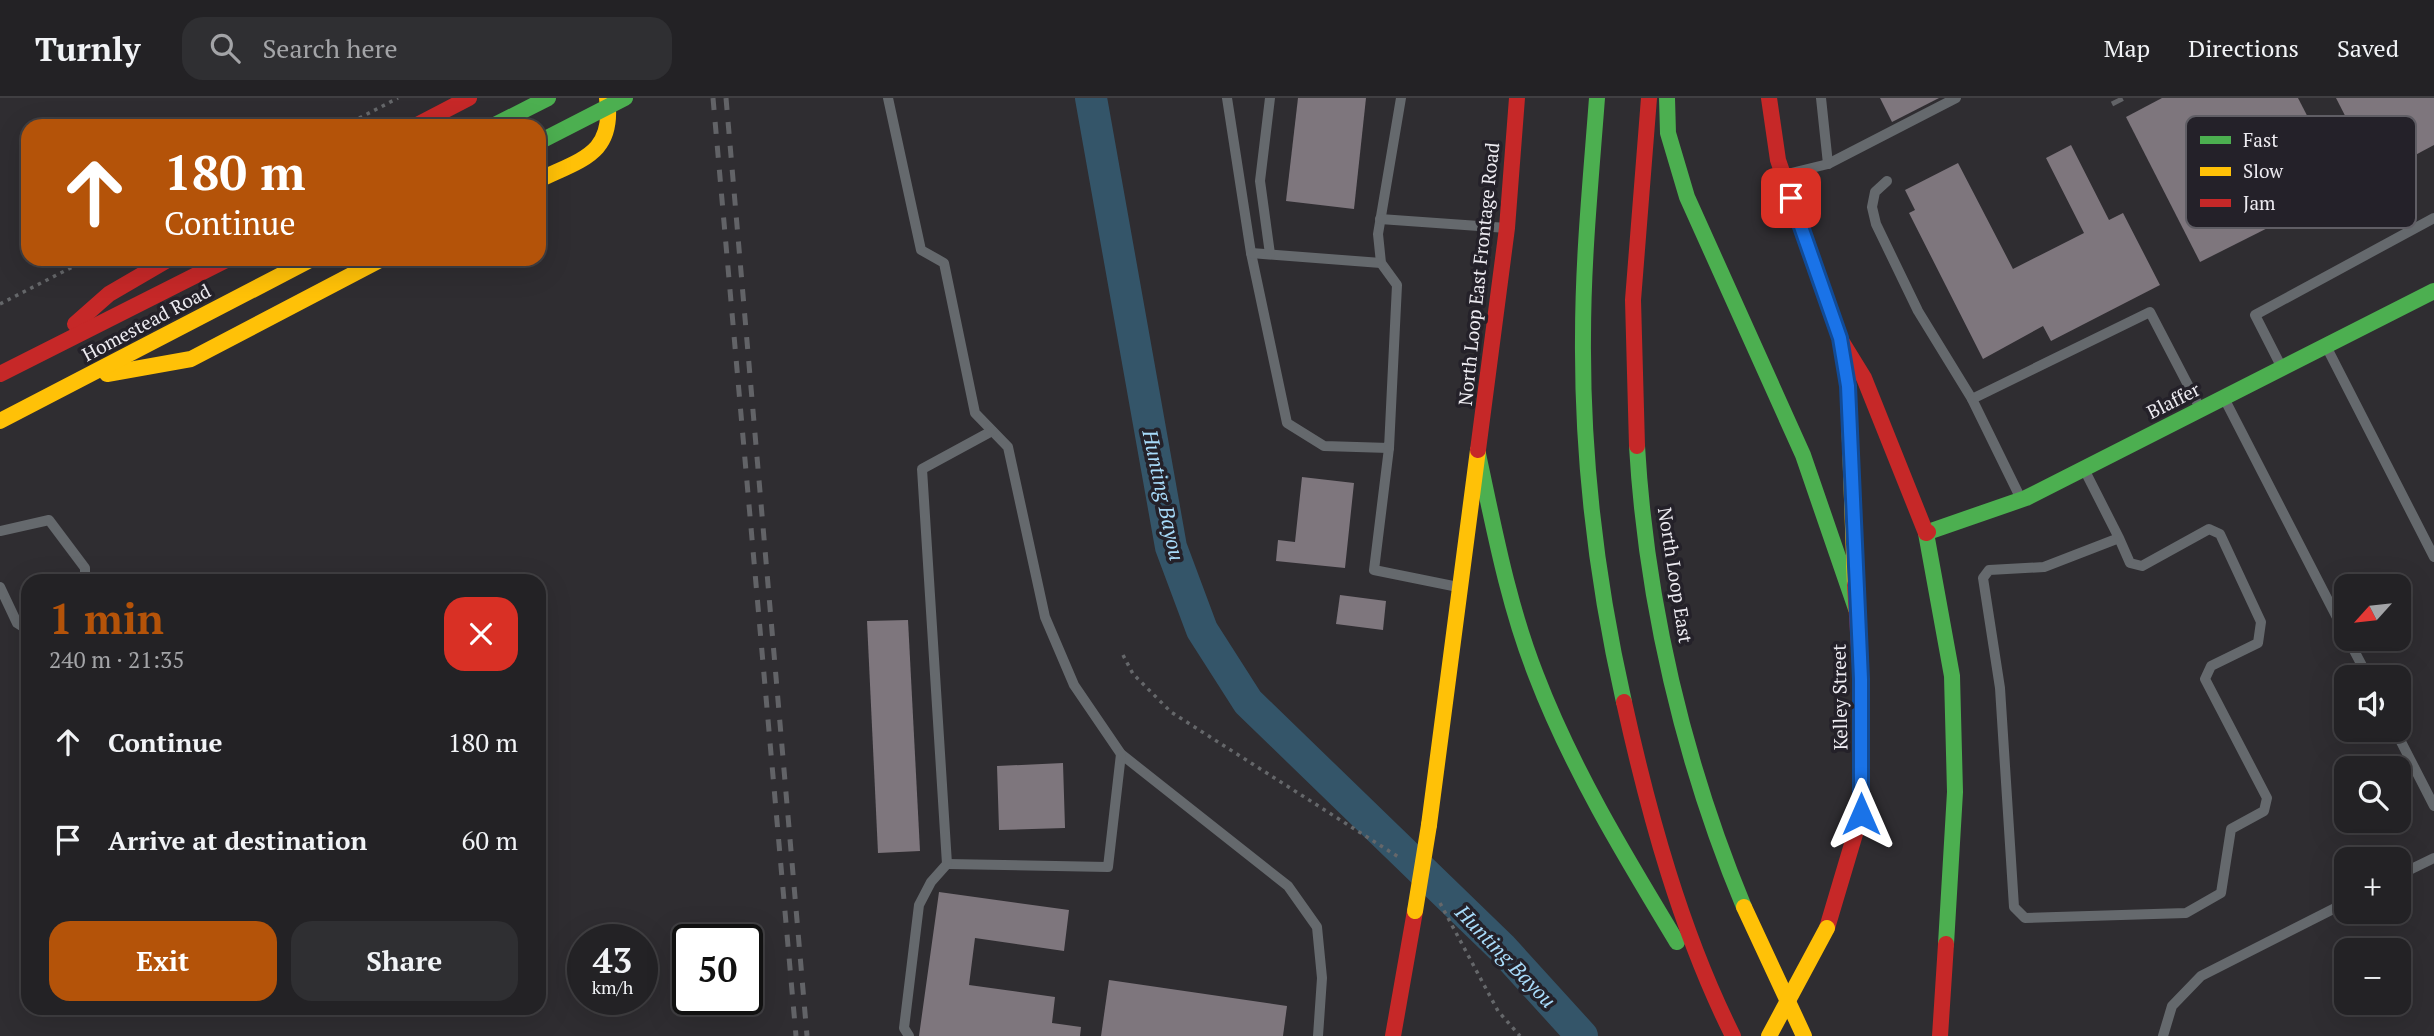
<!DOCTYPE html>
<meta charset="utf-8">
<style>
:root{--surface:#232225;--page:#2f2f32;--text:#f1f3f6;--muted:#a3a4a7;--line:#403f42;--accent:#b45309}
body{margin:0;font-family:"PT Serif",serif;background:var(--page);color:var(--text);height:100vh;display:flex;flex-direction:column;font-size:26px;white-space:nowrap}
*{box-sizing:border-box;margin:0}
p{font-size:23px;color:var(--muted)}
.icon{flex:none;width:38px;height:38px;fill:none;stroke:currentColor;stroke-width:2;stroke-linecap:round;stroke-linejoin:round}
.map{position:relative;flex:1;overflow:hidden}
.side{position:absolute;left:21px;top:476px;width:525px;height:441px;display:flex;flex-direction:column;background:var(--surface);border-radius:21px;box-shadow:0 7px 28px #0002,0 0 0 2px var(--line)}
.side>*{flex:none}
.top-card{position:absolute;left:21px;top:21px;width:525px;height:147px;border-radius:21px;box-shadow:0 7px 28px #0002,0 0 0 2px var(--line);background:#b45309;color:#fff;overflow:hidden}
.needle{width:46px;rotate:243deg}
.controls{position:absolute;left:2334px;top:476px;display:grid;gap:14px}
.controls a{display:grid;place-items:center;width:77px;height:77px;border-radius:14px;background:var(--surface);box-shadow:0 7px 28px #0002,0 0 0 2px var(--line);font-size:35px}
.speed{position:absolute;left:567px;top:826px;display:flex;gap:14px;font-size:35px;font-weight:700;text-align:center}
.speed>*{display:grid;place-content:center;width:91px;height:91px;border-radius:50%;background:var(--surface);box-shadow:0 7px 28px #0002,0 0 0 2px var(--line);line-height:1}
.speed small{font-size:18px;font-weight:400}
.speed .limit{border:4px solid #111;border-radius:10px;background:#fff;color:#111}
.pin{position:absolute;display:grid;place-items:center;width:60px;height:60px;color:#fff;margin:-30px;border-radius:14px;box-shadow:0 4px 10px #0006}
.me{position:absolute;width:77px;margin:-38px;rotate:0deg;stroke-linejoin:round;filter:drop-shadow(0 0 5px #0008)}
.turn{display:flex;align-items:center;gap:24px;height:147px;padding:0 28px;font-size:32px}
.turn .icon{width:91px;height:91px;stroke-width:2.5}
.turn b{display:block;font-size:49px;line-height:60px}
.round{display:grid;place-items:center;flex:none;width:74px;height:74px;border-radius:21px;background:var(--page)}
.head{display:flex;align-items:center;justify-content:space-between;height:119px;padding:0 28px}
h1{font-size:42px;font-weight:700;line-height:52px;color:var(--accent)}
.cta{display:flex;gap:14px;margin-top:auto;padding:14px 28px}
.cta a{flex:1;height:80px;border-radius:21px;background:var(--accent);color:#fff;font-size:28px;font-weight:700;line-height:80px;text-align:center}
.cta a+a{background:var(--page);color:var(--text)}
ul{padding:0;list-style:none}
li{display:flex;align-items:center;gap:21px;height:98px;padding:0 28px}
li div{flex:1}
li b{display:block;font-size:26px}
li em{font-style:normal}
header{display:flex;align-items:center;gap:42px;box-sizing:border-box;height:98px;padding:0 35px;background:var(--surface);border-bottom:2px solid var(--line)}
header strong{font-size:33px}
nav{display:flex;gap:38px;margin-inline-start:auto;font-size:24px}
.search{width:490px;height:63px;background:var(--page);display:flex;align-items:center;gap:18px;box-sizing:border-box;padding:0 24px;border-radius:21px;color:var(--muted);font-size:26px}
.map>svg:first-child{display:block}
</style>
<header>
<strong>Turnly</strong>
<div class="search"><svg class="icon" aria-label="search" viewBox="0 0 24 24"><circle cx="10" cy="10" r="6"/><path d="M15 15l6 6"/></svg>Search here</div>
<nav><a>Map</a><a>Directions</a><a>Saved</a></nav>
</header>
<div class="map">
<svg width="2434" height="938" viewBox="0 0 2434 938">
<rect width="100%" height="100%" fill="#2f2d31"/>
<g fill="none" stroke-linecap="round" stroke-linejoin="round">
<!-- river -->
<path stroke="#345569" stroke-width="32" d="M1091,0L1171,449L1202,532L1248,604L1502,850L1582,938"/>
</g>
<!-- building -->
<g fill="#7e767d">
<path d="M1298,0H1366L1354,111L1286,103Z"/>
<path d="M1880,0H1939L1892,24Z"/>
<path d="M2162,0H2298L2345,91L2200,164L2126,19Z"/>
<path d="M2336,0H2434V47L2376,78Z"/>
<path d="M2071,47L2109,122L2123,115L2160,187L2051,243L2043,228L1983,261L1909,115L1915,112L1905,92L1958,65L2013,171L2084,135L2046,60Z"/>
<path d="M1302,379L1354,385L1345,470L1276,463L1278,442L1295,444Z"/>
<path d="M1340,497L1386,503L1383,532L1336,526Z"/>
<path d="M908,522L920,753L878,755L867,523Z"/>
<path d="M1063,665L1065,730L999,732L997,668Z"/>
<path d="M939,794L1069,812L1064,853L975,840L969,887L1055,899L1052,925L1081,929L1080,938H919Z"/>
<path d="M1109,882L1287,908L1283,938H1101Z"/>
</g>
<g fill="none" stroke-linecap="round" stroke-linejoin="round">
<!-- path -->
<g stroke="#65676a" stroke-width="3.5" stroke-dasharray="3.5 5" stroke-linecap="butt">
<path d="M344,28L398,0"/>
<path d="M0,206L88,161"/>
<path d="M1123,557L1133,576L1171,614L1400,760"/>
<path d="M1440,805L1498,913L1520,938"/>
</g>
<!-- lane -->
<g stroke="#65696d" stroke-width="10">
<path d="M888,0L921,152L944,165L975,315L1008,349L1045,519L1074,587L1121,656L1288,788L1317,829L1322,880L1318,938"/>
<path d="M1227,0L1251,155L1287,325L1324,348L1389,350L1397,187L1381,165L1378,136L1401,0"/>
<path d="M1821,0L1828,66"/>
<path d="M1783,77L1828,66L1956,0"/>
<path d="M1887,83L1875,94L1872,109L1876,126L1918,213L1972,301"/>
<path d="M1380,121L1507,130"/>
<path d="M1251,155L1381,165"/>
<path d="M1270,156L1260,83L1270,0"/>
<path d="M2327,250L2434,459"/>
<path d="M2282,270L2255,217L2434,120"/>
<path d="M2225,302L2347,539"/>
<path d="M1389,350L1374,472L1458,489"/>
<path d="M2085,373L2119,440L2044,469L1989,472L1983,480L2000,590L2014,809L2025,820L2186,815L2221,795L2231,731L2264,713L2267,700L2205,581L2211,568L2258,545L2261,524L2220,436L2209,431L2142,468L2130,465L2119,440"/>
<path d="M2021,401L1972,301L2150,214L2200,310"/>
<path d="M0,433L49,422L85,470V483"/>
<path d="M0,489L17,525L28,532"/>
<path d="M2348,541L2368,579"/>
<path d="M2395,632L2434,708"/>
<path d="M947,766L1108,769L1121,656"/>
<path d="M2399,777L2434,760"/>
<path d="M909,938L904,930L919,807L931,784L947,766L922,371L992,333"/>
<path d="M2163,938L2172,908L2201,878L2347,804"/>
</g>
<!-- fast -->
<g stroke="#4caf50" stroke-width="16">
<path d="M1597,0C1591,80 1583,159 1583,239C1582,362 1597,485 1624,604"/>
<path d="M1667,0L1668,35L1687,99L1803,357L1856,511"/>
<path d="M493,28L548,0"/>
<path d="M1637,348C1646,504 1684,665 1744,809"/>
<path d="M1478,356C1494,430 1508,506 1536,577C1572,671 1625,758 1677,844"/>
<path d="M1928,434L2026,400L2434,193"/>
<path d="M1926,435L1952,578L1955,694L1946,846"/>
</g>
<!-- slow -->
<g stroke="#ffc107" stroke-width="16">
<path d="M539,82C582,61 615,56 607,0"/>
<path d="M1843,257L1848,288L1855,487"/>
<path d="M107,276L191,261L382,161"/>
<path d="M0,323L312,161"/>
<path d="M1429,727L1478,352"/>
<path d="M1744,809L1804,938"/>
</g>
<!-- jam -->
<g stroke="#c62828" stroke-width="16">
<path d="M1769,0L1778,62L1840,241L1864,280L1926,435L1928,434"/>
<path d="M415,28L469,0"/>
<path d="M75,226L109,196L169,161"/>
<path d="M0,276L228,161"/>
<path d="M1637,348L1633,202L1649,0"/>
<path d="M1478,352L1507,130L1517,0"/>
<path d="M1624,604C1649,717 1681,834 1733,938"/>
<path d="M1827,830L1861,716V581L1855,487"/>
<path d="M1393,938L1415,813"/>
<path d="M1940,938L1946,846"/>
</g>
<!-- rail -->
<g stroke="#626367" stroke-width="5" stroke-dasharray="12 12" stroke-linecap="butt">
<path d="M713,0L796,938"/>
<path d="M726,0L807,938"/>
<path d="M2112,6L2124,0"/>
</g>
<!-- fast-bridge -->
<path stroke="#4caf50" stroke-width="16" d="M539,44L625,0"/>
<!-- slow-bridge -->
<g stroke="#ffc107" stroke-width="16">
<path d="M1415,813L1429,727"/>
<path d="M1769,938L1827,830"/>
</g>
</g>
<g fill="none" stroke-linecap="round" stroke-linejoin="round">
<!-- route casing -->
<g stroke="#114b97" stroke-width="18">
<path id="route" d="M1791,100L1840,240L1848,288L1861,581V716"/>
</g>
<!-- route -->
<use href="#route" stroke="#1a73e8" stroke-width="12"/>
</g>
<g text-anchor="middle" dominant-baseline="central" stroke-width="7" stroke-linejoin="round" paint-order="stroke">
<!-- street labels -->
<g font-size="19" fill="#edebf1" stroke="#242129">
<text transform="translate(1478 176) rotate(-84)">North Loop East Frontage Road</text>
<text transform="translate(146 224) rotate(-28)">Homestead Road</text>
<text transform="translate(2173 302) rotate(-27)">Blaffer</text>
<text transform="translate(1676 477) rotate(81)">North Loop East</text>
<text transform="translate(1839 599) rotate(-91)">Kelley Street</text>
</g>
<!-- water labels -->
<g font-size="21" font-style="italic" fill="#a8dbfa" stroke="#242129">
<text transform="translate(1164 397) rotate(78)">Hunting Bayou</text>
<text transform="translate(1506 858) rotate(46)">Hunting Bayou</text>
</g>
</g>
<!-- legend -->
<rect x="2186" y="18" width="230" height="112" rx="10" fill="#242129" stroke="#605e65" stroke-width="2"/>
<rect x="2200" y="38" width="31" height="8" fill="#4caf50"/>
<rect x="2200" y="69" width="31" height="9" fill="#ffc107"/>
<rect x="2200" y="101" width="31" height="8" fill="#c62828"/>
<g font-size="19" fill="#edebf1">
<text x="2243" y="49">Fast</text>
<text x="2243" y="80">Slow</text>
<text x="2243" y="112">Jam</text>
</g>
</svg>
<div class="controls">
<a><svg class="needle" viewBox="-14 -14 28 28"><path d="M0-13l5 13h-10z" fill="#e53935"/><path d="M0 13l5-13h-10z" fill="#a3a4a7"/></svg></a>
<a><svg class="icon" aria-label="sound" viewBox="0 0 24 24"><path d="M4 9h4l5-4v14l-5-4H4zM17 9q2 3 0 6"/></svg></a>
<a><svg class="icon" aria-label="search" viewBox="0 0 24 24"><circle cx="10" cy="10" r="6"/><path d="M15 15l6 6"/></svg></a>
<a>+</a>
<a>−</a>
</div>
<div class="speed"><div>43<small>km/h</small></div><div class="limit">50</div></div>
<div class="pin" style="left:1791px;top:100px;background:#d93025"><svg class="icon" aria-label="arrive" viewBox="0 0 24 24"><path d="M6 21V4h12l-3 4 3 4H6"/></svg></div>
<svg class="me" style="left:1861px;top:716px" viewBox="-20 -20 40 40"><path d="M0-17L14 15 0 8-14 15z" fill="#1a73e8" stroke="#fff" stroke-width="4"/></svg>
<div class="top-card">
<div class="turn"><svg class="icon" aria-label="ahead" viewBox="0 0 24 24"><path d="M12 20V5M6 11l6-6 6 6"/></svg><div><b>180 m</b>Continue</div></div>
</div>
<section class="side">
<div class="head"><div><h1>1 min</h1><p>240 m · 21:35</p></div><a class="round" style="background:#d93025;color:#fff"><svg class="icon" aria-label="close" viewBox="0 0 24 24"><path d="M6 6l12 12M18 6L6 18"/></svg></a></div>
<ul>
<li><svg class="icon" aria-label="ahead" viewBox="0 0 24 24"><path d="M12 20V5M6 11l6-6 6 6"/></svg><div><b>Continue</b></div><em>180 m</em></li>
<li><svg class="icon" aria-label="arrive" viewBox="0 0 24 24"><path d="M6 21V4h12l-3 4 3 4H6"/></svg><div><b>Arrive at destination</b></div><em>60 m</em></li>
</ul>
<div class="cta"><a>Exit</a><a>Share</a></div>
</section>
</div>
